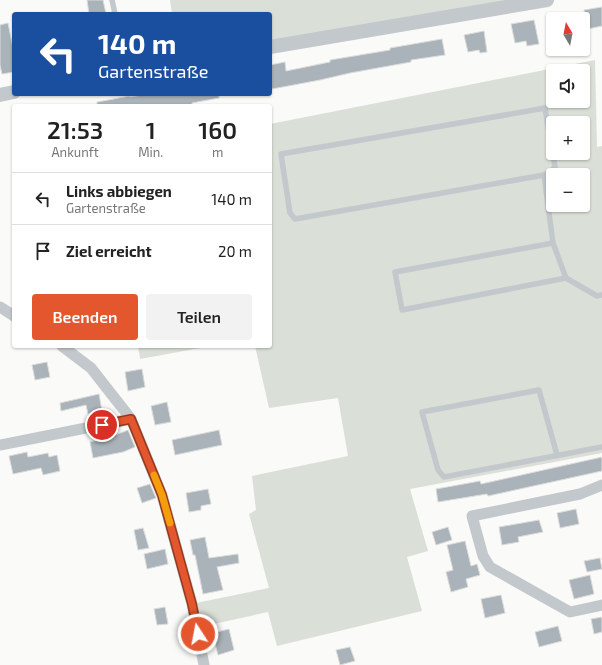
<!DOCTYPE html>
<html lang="de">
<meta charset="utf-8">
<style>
:root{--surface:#fff;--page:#f2f2f2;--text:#222;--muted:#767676;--line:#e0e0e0;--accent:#e4572e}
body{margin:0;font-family:"Exo 2",sans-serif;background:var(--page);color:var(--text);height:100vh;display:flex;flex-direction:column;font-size:15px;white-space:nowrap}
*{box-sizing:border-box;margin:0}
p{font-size:13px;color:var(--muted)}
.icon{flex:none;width:22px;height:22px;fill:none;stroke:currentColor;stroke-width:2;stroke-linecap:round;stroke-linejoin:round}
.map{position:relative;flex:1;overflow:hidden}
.details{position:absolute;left:12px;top:104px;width:260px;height:244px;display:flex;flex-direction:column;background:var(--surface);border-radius:4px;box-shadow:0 1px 3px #0004}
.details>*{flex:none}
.top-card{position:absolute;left:12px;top:12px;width:260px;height:84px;border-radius:4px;box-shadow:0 1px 3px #0004;background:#1a4fa0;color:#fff;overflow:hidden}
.needle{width:26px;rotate:350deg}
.buttons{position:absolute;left:546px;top:12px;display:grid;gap:8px}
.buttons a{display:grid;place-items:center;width:44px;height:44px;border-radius:4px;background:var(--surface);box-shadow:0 1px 3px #0004;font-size:20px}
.pin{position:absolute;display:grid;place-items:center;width:34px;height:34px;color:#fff;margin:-17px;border:2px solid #fff;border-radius:50%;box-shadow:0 1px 4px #0007}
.me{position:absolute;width:44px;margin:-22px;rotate:349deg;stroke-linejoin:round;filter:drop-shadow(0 0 3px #0008)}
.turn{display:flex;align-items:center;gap:14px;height:84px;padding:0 20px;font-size:18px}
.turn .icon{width:52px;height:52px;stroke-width:2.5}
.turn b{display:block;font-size:28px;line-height:34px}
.eta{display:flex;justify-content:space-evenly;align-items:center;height:68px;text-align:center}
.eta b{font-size:24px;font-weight:600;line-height:28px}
.action{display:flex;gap:8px;margin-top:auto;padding:8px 20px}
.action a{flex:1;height:46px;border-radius:4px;background:var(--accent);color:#fff;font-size:16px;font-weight:600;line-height:46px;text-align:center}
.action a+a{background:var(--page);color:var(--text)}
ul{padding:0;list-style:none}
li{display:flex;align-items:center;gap:12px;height:52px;padding:0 20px;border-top:1px solid var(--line)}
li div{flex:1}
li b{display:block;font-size:15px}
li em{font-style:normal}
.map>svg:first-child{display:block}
</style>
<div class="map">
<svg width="602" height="665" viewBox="0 0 602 665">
<rect width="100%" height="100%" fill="#fafaf8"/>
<!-- green -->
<g fill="#dadfd7" fill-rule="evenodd">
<path d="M170,0H516L270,42V14H172Z"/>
<path d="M595,60L597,147L602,146V453L410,489L428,551L407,557L422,611L277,646L268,612L200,627L196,603L269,588L249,514L256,510L252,476L348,456L338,398L269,408L255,346H270V124ZM553,71H583V101H553ZM553,123H583V153H553ZM553,175H583V205H553Z"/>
<path d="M138,346H211L140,359Z"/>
</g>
<!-- building -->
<g fill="#aab3b9" stroke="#dcdcda">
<path d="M87,0H103L106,14H89Z"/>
<path d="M602,7V26L588,29L584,10Z"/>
<path d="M534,20L539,44L527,46L526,41L515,43L511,24Z"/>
<path d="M8,23L14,53V72L2,74L0,65V25Z"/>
<path d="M484,31L487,52L480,53L479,50L468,52L464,35Z"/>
<path d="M442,39L445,55L411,60V62L350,73L320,80L272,89L270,79V65L285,62L286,71L330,62V60L390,50V48Z"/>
<path d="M149,94H219V98L192,103V105L186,106H97V102L130,96V97Z"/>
<path d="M47,362L50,377L35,380L32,365Z"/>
<path d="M142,369L145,387L128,391L125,372Z"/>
<path d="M99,394L102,411L88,414L86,405L61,411L60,403Z"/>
<path d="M167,402L171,422L155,425L151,406Z"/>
<path d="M128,430L135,447L123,452L93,458L90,442L108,438Z"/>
<path d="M219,430L222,445L175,455L172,440Z"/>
<path d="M27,452L28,457L48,453L49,457L57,455L60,471L43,475L41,468L13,474L9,456Z"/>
<path d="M602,457V471L488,496L487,494L438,502L436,489L480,481L481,484Z"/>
<path d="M150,484L156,498L142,503L137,488Z"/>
<path d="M208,489L211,504L201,506V510L189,512L186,493Z"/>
<path d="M576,509L579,524L560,528L557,513Z"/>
<path d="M539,520L543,532L518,537L519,542L502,545L499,527Z"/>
<path d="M448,527L452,540L436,545L432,532Z"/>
<path d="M143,528L149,548L138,550L134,530Z"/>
<path d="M205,537L209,558L238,554L239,563L217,567L223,590L203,594L195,555H193L190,540Z"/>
<path d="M465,541L471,566L477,564L480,575L466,579L468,587L451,592L446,572L453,570L447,545Z"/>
<path d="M165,549L168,564L147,569L144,554Z"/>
<path d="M600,558L602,569L587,572L584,561Z"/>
<path d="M590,575L594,594L574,599L569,580Z"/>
<path d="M501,595L505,613L485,618L481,599Z"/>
<path d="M165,607L168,624L157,625L154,609Z"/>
<path d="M602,617V632L594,634L591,619Z"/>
<path d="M558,626L562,641L539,647L535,632Z"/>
<path d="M229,629L234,650L218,655L215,643L211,644L209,634Z"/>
<path d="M350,647L355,661L340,665L336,650Z"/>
</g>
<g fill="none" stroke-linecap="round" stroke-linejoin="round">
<!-- service -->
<g stroke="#c3c8cc" stroke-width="5.5">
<path d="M112,0L115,14"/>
<path d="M544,175L295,219L290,213L281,154L545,108L555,167L550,172L544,175L553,243L566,278L597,296L602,295"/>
<path d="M553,243L395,272L402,310L566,278"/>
<path d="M557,455L539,390L422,412L438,470L444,477L602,447"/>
</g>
<!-- minor -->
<g stroke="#c3c8cc" stroke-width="11">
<path d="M0,307L14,316"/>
<path d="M62,346L91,368L131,419L162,495L192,604L204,665"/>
<path d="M0,445L131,419"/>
<path d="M602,485L580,494L472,516L483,556L490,567L570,612L602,605"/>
</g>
<!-- tertiary -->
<g stroke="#c3c8cc" stroke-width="14">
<path d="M270,47L547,0"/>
<path d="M0,95L14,92"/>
</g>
</g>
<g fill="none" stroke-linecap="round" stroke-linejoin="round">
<!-- route casing -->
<g stroke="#94391e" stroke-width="10">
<path id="route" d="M102,425L131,419L162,495L192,604L198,634"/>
</g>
<!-- route -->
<use href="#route" stroke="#e4572e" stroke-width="7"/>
<!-- slow -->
<path stroke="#f59e0b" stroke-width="7" d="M154,475L162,495L170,523"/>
</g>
</svg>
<div class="buttons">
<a><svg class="needle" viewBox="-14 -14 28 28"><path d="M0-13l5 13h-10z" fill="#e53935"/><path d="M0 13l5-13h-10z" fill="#767676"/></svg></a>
<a><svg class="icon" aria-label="sound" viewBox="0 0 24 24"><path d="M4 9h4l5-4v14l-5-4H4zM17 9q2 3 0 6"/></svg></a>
<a>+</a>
<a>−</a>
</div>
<div class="pin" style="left:102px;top:425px;background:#d93025"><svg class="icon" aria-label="arrive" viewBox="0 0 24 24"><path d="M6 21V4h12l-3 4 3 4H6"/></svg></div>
<svg class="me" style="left:198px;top:634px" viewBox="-20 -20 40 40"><circle r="17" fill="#e4572e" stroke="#fff" stroke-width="3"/><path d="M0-11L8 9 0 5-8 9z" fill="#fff"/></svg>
<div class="top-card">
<div class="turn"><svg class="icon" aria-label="left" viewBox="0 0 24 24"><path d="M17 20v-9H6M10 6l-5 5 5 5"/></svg><div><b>140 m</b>Gartenstraße</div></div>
</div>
<section class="details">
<div class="eta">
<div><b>21:53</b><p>Ankunft</p></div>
<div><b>1</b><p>Min.</p></div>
<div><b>160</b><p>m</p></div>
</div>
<ul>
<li><svg class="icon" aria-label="left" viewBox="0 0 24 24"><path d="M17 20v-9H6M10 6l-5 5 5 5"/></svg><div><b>Links abbiegen</b><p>Gartenstraße</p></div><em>140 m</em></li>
<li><svg class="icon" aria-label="arrive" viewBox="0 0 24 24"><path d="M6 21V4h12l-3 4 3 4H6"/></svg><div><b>Ziel erreicht</b></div><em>20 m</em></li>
</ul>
<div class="action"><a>Beenden</a><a>Teilen</a></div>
</section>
</div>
